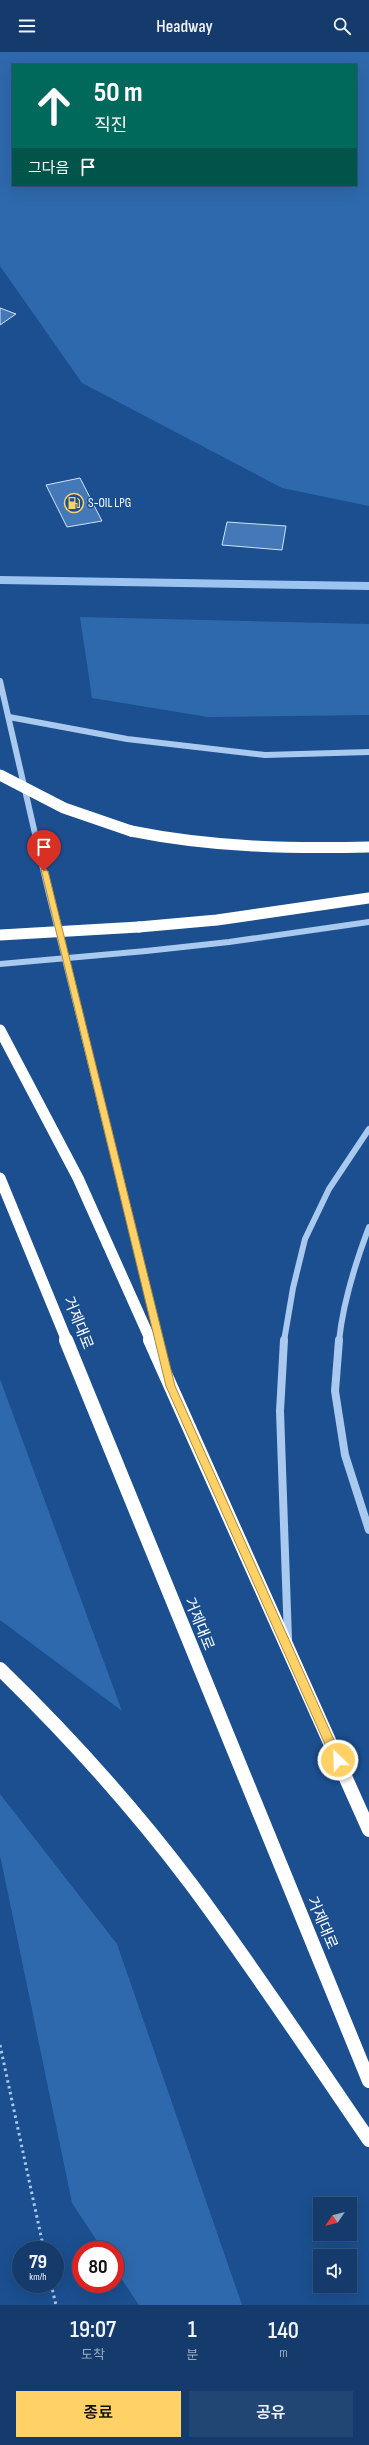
<!DOCTYPE html>
<html lang="ko">
<meta charset="utf-8">
<style>
:root{--surface:#143b6b;--page:#214673;--text:#f1f3f6;--muted:#9dadc1;--line:#33557e;--accent:#ffd166}
body{margin:0;font-family:"Sofia Sans Condensed","Noto Sans KR",sans-serif;background:var(--page);color:var(--text);height:100vh;display:flex;flex-direction:column;font-size:15px;white-space:nowrap}
*{box-sizing:border-box;margin:0}
p{font-size:13px;color:var(--muted)}
.icon{flex:none;width:22px;height:22px;fill:none;stroke:currentColor;stroke-width:2;stroke-linecap:round;stroke-linejoin:round}
.map{position:relative;height:2253px;overflow:hidden}
.side{display:flex;flex-direction:column;background:var(--surface);flex:1}
.side>*{flex:none}
.guide{position:absolute;left:12px;top:12px;width:345px;height:122px;border-radius:0px;box-shadow:0 4px 16px #0002,0 0 0 1px var(--line);background:#00695c;color:#fff;overflow:hidden}
.needle{width:26px;rotate:235deg}
.buttons{position:absolute;left:313px;top:2145px;display:grid;gap:8px}
.buttons a{display:grid;place-items:center;width:44px;height:44px;border-radius:0px;background:var(--surface);box-shadow:0 4px 16px #0002,0 0 0 1px var(--line);font-size:20px}
.speed{position:absolute;left:12px;top:2189px;display:flex;gap:8px;font-size:20px;font-weight:700;text-align:center}
.speed>*{display:grid;place-content:center;width:52px;height:52px;border-radius:50%;background:var(--surface);box-shadow:0 4px 16px #0002,0 0 0 1px var(--line);line-height:1}
.speed small{font-size:10px;font-weight:400}
.speed .limit{border:6px solid #d22;background:#fff;color:#111}
.pin{position:absolute;display:grid;place-items:center;width:34px;height:34px;color:#fff;margin:-41px -17px;border-radius:50% 50% 50% 0;rotate:-45deg;box-shadow:0 0 4px #0007}
.pin .icon{rotate:45deg}
.me{position:absolute;width:44px;margin:-22px;rotate:336deg;stroke-linejoin:round;filter:drop-shadow(0 0 3px #0008)}
.turn{display:flex;align-items:center;gap:14px;height:84px;padding:0 16px;font-size:18px}
.turn .icon{width:52px;height:52px;stroke-width:2.5}
.turn b{display:block;font-size:28px;line-height:34px}
.then{display:flex;align-items:center;height:38px;padding:0 16px;background:#0003;gap:8px;font-size:15px}
.eta{display:flex;justify-content:space-evenly;align-items:center;height:68px;text-align:center}
.eta b{font-size:24px;font-weight:600;line-height:28px}
.button{display:flex;gap:8px;margin-top:auto;padding:8px 16px}
.button a{flex:1;height:46px;border-radius:0px;background:var(--accent);color:#111;font-size:16px;font-weight:600;line-height:46px;text-align:center}
.button a+a{background:var(--page);color:var(--text)}
header{display:flex;justify-content:space-between;align-items:center;height:52px;padding:0 16px;background:var(--surface);font-size:18px;font-weight:600}
.map>svg:first-child{display:block}
</style>
<header><svg class="icon" aria-label="menu" viewBox="0 0 24 24"><path d="M4 6h16M4 12h16M4 18h16"/></svg>Headway<svg class="icon" aria-label="search" viewBox="0 0 24 24"><circle cx="10" cy="10" r="6"/><path d="M15 15l6 6"/></svg></header>
<div class="map">
<svg width="369" height="2253" viewBox="0 0 369 2253">
<rect width="100%" height="100%" fill="#1b4f8f"/>
<!-- green -->
<g fill="#2e69ad" fill-rule="evenodd">
<path d="M0,0H369V454L282,436L82,331L0,214ZM13,13H356V133H13Z"/>
<path d="M80,565L369,572V663L208,665L92,646Z"/>
<path d="M0,1327L122,1659L0,1568Z"/>
<path d="M0,1742L117,1892L242,2253H139L115,2217V2198H103L72,2151L0,1803Z"/>
</g>
<g fill="none" stroke-linecap="round" stroke-linejoin="round">
<!-- stream -->
<path fill="#9cc4f0" fill-rule="evenodd" d="M0,524L369,530V538L0,532Z"/>
</g>
<!-- building -->
<g fill="#4478b7" stroke="#cfe3fa">
<path d="M0,256L16,262L0,273Z"/>
<path d="M80,426L102,469L67,475L46,433Z"/>
<path d="M227,470L286,474L282,498L222,493Z"/>
</g>
<g fill="none" stroke-linecap="round" stroke-linejoin="round">
<!-- path -->
<g stroke="#a9c9ee" stroke-width="3" stroke-dasharray="2.5 3.5" stroke-linecap="butt">
<path d="M0,1993L44,2198"/>
<path d="M51,2232L56,2253"/>
</g>
<!-- minor-far1 -->
<g stroke="#a9c9ee" stroke-width="6">
<path d="M0,629L47,834L159,1289"/>
<path d="M9,665L127,687L265,703L369,700"/>
<path d="M146,899L229,890L369,870"/>
<path d="M284,1289L293,1236L305,1187L329,1137L369,1077"/>
<path d="M339,1289C343,1250 355,1212 369,1175"/>
</g>
<!-- minor -->
<g stroke="#a9c9ee" stroke-width="8">
<path d="M159,1288L163,1303"/>
<path d="M284,1288L280,1359L288,1587"/>
<path d="M339,1288L335,1339L345,1403L369,1478"/>
</g>
<!-- highway-far1 -->
<g stroke="#fff" stroke-width="11">
<path d="M131,779C210,795 289,797 369,795"/>
<path d="M139,875L217,868L369,846"/>
<path d="M0,978L78,1126L151,1289"/>
<path d="M0,1126L67,1289"/>
</g>
<!-- highway -->
<g stroke="#fff" stroke-width="14">
<path d="M66,1288L369,2029"/>
<path d="M150,1288L369,1778"/>
<path d="M0,1617C69,1684 133,1755 191,1832C253,1915 310,2002 369,2088"/>
</g>
<!-- minor-bridge -->
<path stroke="#a9c9ee" stroke-width="6" d="M0,912L146,899"/>
<!-- highway-bridge -->
<g stroke="#fff" stroke-width="11">
<path d="M0,723L64,756L131,779"/>
<path d="M0,883L139,875"/>
</g>
</g>
<!-- route -->
<path fill="#ffd166" stroke="#a68842" d="M41,817L48,819L175,1334L343,1708L338,1713L332,1708L166,1334Z"/>
<!-- icons -->
<defs>
<g id="fuel-ring" transform="scale(1)"><circle r="9.5" fill="#1b4f8f" stroke="#ffd166" stroke-width="1.5"/><path d="M-5.5-6h7V0h2V4h1.3V-2.5L3-4.5l.8-.8L6-3V5H2.5V1h-1V6h-7ZM-4.2-4.7v3.2H.2V-4.7Z" fill="#ffd166"/></g>
</defs>
<g fill-rule="evenodd">
<use href="#fuel-ring" x="74" y="451"/>
</g>
<g text-anchor="middle" dominant-baseline="central" stroke-width="3" stroke-linejoin="round" paint-order="stroke">
<!-- far-poi labels -->
<g font-size="13" fill="#fff" stroke="#1b4f8f" text-anchor="start">
<text x="88" y="451">S-OIL LPG</text>
</g>
<!-- street labels -->
<g font-size="15" fill="#fff" stroke="#1b4f8f">
<text transform="translate(78 1271) rotate(68)">거제대로</text>
<text transform="translate(199 1572) rotate(68)">거제대로</text>
<text transform="translate(322 1871) rotate(67)">거제대로</text>
</g>
</g>
</svg>
<div class="buttons">
<a><svg class="needle" viewBox="-14 -14 28 28"><path d="M0-13l5 13h-10z" fill="#e53935"/><path d="M0 13l5-13h-10z" fill="#9dadc1"/></svg></a>
<a><svg class="icon" aria-label="sound" viewBox="0 0 24 24"><path d="M4 9h4l5-4v14l-5-4H4zM17 9q2 3 0 6"/></svg></a>
</div>
<div class="speed"><div>79<small>km/h</small></div><div class="limit">80</div></div>
<div class="pin" style="left:44px;top:819px;background:#d93025"><svg class="icon" aria-label="arrive" viewBox="0 0 24 24"><path d="M6 21V4h12l-3 4 3 4H6"/></svg></div>
<svg class="me" style="left:338px;top:1708px" viewBox="-20 -20 40 40"><circle r="17" fill="#ffd166" stroke="#fff" stroke-width="3"/><path d="M0-11L8 9 0 5-8 9z" fill="#fff"/></svg>
<div class="guide">
<div class="turn"><svg class="icon" aria-label="ahead" viewBox="0 0 24 24"><path d="M12 20V5M6 11l6-6 6 6"/></svg><div><b>50 m</b>직진</div></div>
<div class="then">그다음<svg class="icon" aria-label="arrive" viewBox="0 0 24 24"><path d="M6 21V4h12l-3 4 3 4H6"/></svg></div>
</div>
</div>
<section class="side">
<div class="eta">
<div><b>19:07</b><p>도착</p></div>
<div><b>1</b><p>분</p></div>
<div><b>140</b><p>m</p></div>
</div>
<div class="button"><a>종료</a><a>공유</a></div>
</section>
